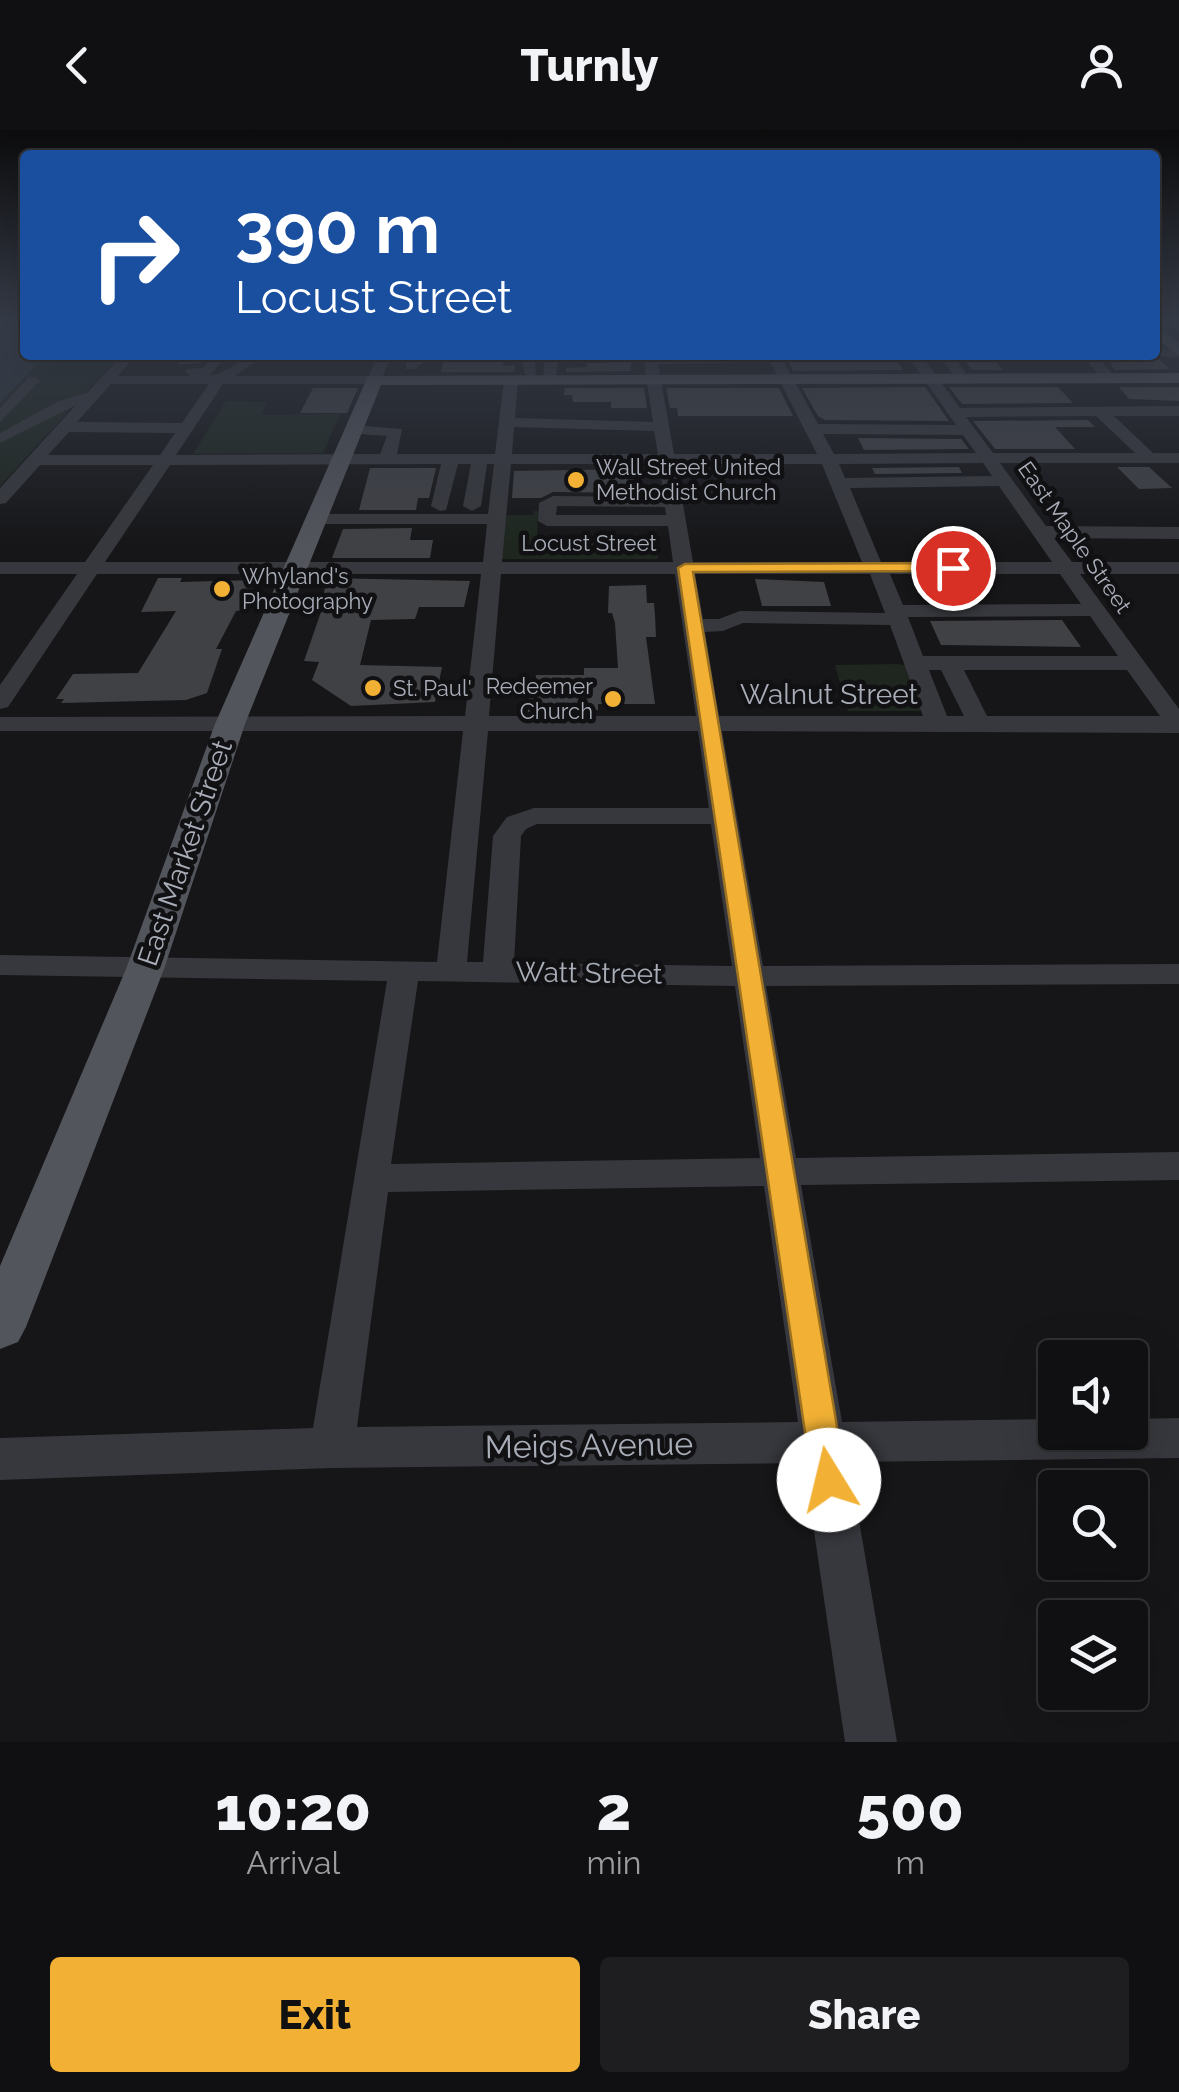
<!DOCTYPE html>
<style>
:root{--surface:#101012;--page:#1e1e20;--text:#f1f3f6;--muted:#9c9d9f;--line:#303032;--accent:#f2b134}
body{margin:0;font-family:Raleway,sans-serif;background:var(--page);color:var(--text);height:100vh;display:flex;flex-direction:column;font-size:38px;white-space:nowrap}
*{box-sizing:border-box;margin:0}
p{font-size:32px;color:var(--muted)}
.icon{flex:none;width:55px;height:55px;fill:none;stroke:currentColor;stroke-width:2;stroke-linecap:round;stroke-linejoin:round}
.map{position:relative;height:1612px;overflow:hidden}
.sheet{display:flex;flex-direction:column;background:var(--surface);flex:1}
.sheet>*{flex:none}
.banner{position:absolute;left:20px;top:20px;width:1140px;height:210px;border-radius:10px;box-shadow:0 10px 40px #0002,0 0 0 2px var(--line);background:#1a4fa0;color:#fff;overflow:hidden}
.controls{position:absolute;left:1038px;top:1210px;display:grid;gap:20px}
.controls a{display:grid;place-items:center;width:110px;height:110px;border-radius:10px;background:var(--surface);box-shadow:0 10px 40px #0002,0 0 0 2px var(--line);font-size:50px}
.pin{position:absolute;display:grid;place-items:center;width:85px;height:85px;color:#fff;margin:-42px;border:5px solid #fff;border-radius:50%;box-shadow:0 2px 10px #0007}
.me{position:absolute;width:110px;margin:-55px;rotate:351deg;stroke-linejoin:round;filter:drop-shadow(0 0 8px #0008)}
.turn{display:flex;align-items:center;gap:35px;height:210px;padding:0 50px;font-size:45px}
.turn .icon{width:130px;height:130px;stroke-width:2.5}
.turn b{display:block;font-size:70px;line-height:85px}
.eta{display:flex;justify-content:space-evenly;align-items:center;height:170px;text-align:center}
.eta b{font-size:60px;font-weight:800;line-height:70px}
.primary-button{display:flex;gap:20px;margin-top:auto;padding:20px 50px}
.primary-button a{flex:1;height:115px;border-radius:10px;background:var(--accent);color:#111;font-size:40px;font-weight:800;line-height:115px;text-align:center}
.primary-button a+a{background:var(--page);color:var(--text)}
header{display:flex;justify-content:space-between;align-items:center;height:130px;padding:0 50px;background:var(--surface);font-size:45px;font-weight:800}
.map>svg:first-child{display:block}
</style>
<header><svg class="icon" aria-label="back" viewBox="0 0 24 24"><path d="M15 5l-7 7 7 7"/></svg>Turnly<svg class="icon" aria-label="person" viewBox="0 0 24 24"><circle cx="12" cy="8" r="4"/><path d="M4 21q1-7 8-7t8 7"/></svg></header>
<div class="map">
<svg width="1179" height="1612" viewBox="0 0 1179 1612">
<rect width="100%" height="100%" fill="#161618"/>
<!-- green -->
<g fill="#1e261f">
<path d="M46,225H120L0,356V273Z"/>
<path d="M226,271L267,272L261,285L340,284L323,323L193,324Z"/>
<path d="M534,381H538L537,412H655V393L658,429H497L500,385H533Z"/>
<path d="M897,534L909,536L928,581H848L835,535Z"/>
</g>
<!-- water -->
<path fill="#2c353c" d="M0,190H25V225H46L0,273Z"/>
<!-- building -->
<g fill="#404145">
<path d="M445,225H505L503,236L515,235L514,242H441Z"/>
<path d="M786,225L895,228L903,240L793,241Z"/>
<path d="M961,225H990L1003,240H972Z"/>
<path d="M607,226H631V241L566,242V238L587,237V233H606Z"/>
<path d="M1108,227L1159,230L1170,239L1114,240Z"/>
<path d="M925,257L949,291L825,290L818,286L802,258Z"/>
<path d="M949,257H1058L1073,273L962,274Z"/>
<path d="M1119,257H1179V271L1129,269Z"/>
<path d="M313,258H358L347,283H300Z"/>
<path d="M565,258H644L647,278H611V272H573L572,265H564Z"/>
<path d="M666,258H779L793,286H678L677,278H670Z"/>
<path d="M1088,290L1095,297H1055L1075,319H995L973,291Z"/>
<path d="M858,308L961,309L969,319L864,320Z"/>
<path d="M959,337L962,343L875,344L872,338Z"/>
<path d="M1117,337H1149L1172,358L1139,359Z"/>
<path d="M370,338H436L429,368H418L416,380H359Z"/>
<path d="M638,339L639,363L553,362L541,368H512L514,341Z"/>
<path d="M412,398L410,410H433L430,428H332L343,399Z"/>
<path d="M158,448H182L180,452L256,450L243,480L236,481L216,519H222L207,563L186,570L61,573L64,569H56L73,544L138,543L176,481L141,482Z"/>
<path d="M326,448L470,451L464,477H419L415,489L371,490L360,535L442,537L435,572L351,576L312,550L319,532L304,531L322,479Z"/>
<path d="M755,449L824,452L831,476H762Z"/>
<path d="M646,455L647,473H654L655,485L656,507H646L655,574H598V580L528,582L530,555H535L536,545H584V538H618L615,493L612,483H608L609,456Z"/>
<path d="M1062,490L1081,517L941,515L930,491Z"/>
</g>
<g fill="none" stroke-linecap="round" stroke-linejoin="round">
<!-- minor -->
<g fill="#37383d" fill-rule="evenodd">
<path d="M1155,190H1179V196L1155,194Z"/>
<path d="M1155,219H1179V227L1150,226L1155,225Z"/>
<path d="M122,225H136L118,246H190L185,242L187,239L203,238L208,232L178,235L182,225H223L225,228L209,246C230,243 241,225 264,225L235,246H369L378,225H392L381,250L374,254H223L176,325L380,324L387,306L346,303V297L352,295L402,299L397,324H495L504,250L511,246L518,250L515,288L653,292L643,225H780L818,294L956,295L907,225H921L960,278L1179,276V286H1114L1153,323H1179V333H1000L1046,396L1179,397V409L1054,408L1072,432H1179V444H1080L1179,579V603L722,601L763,836L1179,834V854L766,856L796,1028L1179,1022V1050L801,1055L842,1292L1055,1289V1302H1130V1289L1179,1288V1328L849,1332L897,1612H845L804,1333L332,1338L0,1350V1308L313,1298L387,851L0,845V825L437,832L463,601H0V587L465,586L481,444H97L8,577L0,579V555L77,444H0V432H85L153,335H40L6,373L0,374V358L76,275L0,313V303L59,271L87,263ZM770,232L817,324H674L658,234ZM111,254H209L182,293L77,292ZM1096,286L1135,323H993L966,287ZM514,297L654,301L658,324H512ZM69,302L175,303L160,325H48ZM823,304L963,305L976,323L834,324ZM983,333L992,346L845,348L839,334ZM441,334L431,376L440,381L446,380L458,334H471L463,376L472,381L481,376L487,334H494L488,384H314L305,389L314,394H487L483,432H105L170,335ZM511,334H659L664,367L553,366L539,373L538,391L547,396H668L673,432H502ZM676,334H822L862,432H693ZM999,356L1052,432H881L850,358ZM557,376L665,377L666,385H556ZM501,444H675L696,586H489ZM695,444H870L885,483L740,481L719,489H703ZM890,444H1060L1081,474L903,475ZM1090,486L1118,526H923L908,487ZM743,493L890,495L923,586H719L705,502L723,501ZM929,540H941L964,586H947ZM964,540H1127L1160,586H987ZM488,601H698L709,678H534L507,687L493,706L483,832H467ZM537,694H711L732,836L514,833L521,706L526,699ZM418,851L735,856L760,1028L391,1034ZM764,1056L798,1292L357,1297L388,1062Z"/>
<path d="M416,225H432L416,239H406V233Z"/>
<path d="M520,225H534L536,247H526Z"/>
<path d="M545,225H559L555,253L543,250Z"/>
<path d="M939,225H953L965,242L963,245H953Z"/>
<path d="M1082,225H1096L1116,248L1114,251H1104Z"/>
<path d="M29,247L41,250L0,292V278Z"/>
</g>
<!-- major -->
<g fill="#53555c" fill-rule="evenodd">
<path d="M1155,195L1179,212V225L1155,208Z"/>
<path d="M1179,243V253L381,255L245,594L164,839L26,1197L18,1212L0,1219V1136L126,839L215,594L368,246Z"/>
</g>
</g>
<!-- sky -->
<linearGradient id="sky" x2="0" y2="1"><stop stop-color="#0c0c0d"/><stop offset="0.46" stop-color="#363c48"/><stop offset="1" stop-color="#363c48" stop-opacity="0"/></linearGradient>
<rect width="1179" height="416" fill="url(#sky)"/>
<!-- route -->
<path fill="#f2b134" stroke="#9d7322" stroke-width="2.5" d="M953,433L958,435V441L693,442L846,1350L841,1361L829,1365L817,1361L812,1350L678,438L685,434Z"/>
<!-- markers -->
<g fill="#f2b134" stroke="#111113" stroke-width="4">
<circle cx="576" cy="350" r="10"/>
<circle cx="222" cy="459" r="10"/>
<circle cx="373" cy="558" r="10"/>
<circle cx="613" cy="569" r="10"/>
</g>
<g text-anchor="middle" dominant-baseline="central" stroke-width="9" stroke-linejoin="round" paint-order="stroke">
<!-- far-poi labels -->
<g font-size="22" fill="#a8adb8" stroke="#111113" text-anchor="start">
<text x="596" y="337">Wall Street United<tspan x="596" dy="25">Methodist Church</tspan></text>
<text x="242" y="446">Whyland's<tspan x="242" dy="25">Photography</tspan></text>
<text x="593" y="556" text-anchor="end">Redeemer<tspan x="593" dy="25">Church</tspan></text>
<text x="393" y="558">St. Paul'</text>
</g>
<!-- far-street labels -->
<g font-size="22" fill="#a8adb8" stroke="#111113">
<text transform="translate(1075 407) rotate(55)">East Maple Street</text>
<text x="589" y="413">Locust Street</text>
</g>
<!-- street labels -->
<g font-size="28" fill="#a8adb8" stroke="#111113">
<text x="829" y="564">Walnut Street</text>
<text transform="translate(185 723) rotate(-71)">East Market Street</text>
<text transform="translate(589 843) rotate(1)">Watt Street</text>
</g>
<!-- near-street labels -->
<g font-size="32" fill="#a8adb8" stroke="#111113">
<text transform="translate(589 1315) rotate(-1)">Meigs Avenue</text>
</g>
</g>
</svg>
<div class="controls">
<a><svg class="icon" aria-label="sound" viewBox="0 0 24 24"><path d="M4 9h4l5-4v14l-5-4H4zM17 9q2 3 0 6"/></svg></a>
<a><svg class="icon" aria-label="search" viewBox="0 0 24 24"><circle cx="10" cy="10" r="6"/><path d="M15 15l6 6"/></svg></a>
<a><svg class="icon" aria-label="layers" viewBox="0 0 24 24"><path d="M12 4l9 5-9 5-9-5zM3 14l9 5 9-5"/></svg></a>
</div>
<div class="pin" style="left:953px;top:438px;background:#d93025"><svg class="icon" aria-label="arrive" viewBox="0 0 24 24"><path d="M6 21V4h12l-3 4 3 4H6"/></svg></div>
<svg class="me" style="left:829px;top:1350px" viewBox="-20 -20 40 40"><circle r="19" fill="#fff"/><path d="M0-13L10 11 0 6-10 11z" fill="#f2b134"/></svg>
<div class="banner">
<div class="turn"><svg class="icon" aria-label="right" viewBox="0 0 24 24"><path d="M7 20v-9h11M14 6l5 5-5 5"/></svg><div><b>390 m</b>Locust Street</div></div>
</div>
</div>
<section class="sheet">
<div class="eta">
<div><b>10:20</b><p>Arrival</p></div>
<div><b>2</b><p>min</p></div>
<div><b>500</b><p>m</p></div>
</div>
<div class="primary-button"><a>Exit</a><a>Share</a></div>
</section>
